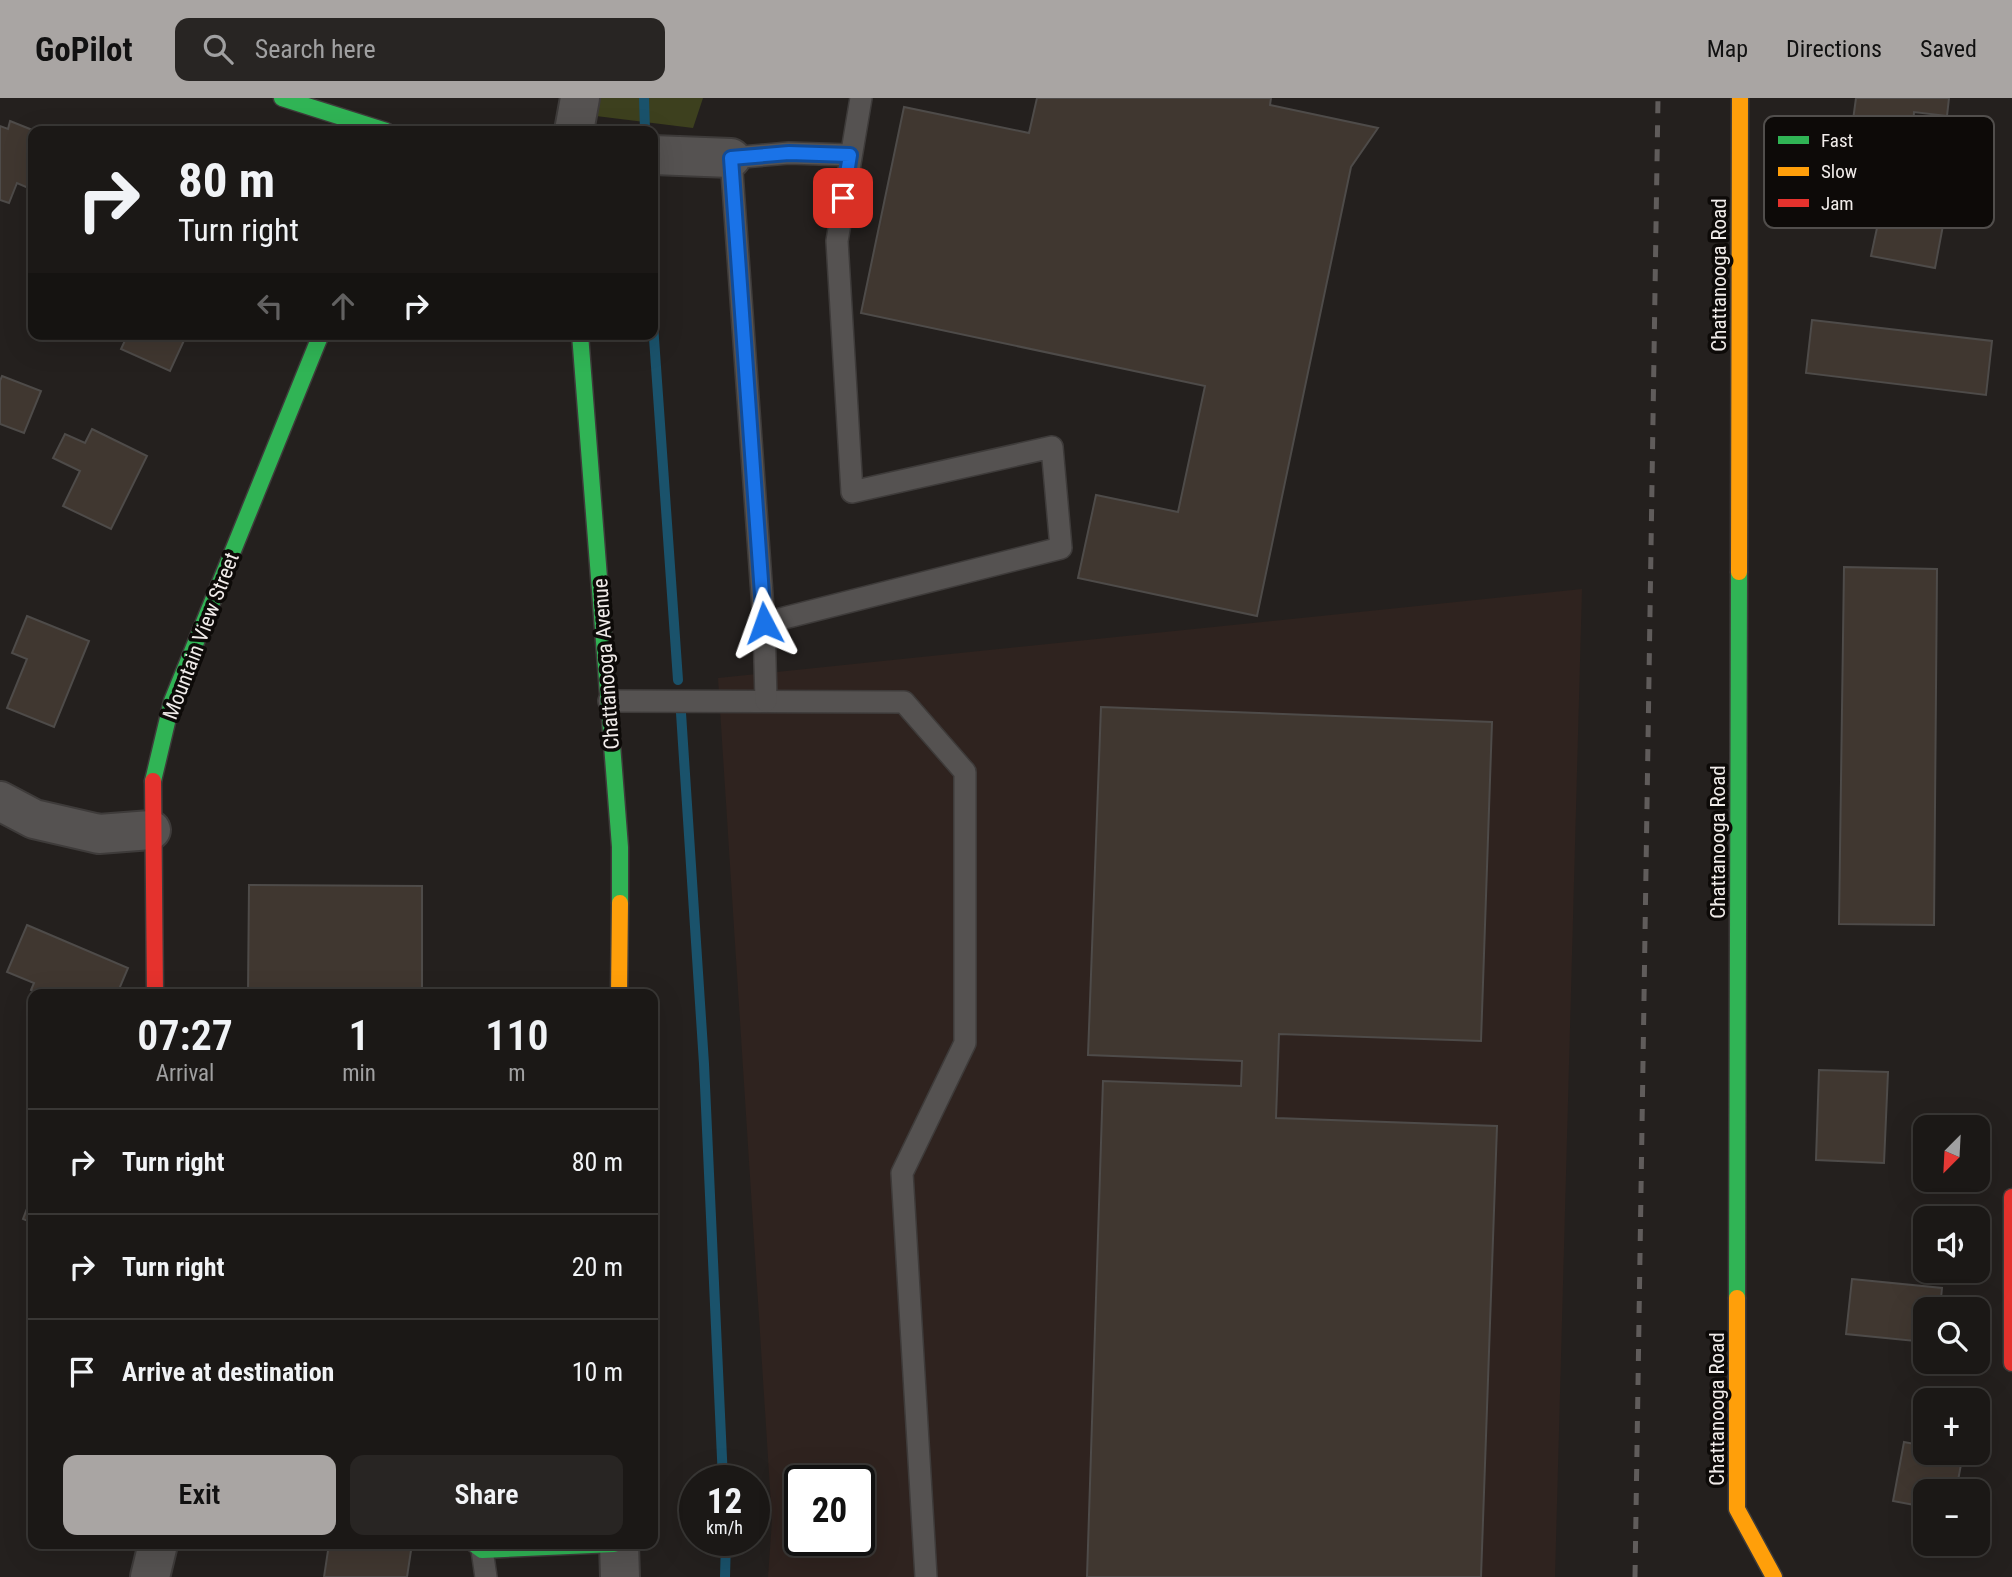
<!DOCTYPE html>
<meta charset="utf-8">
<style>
:root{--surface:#1b1816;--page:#282523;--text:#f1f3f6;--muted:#a0a0a1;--line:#393735;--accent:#a9a5a3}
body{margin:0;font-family:"Roboto Condensed",sans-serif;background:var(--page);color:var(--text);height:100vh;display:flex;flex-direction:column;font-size:26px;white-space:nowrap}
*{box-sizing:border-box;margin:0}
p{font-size:23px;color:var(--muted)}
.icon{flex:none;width:38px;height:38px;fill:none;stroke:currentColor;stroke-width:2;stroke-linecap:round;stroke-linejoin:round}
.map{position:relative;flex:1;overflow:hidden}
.sheet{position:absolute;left:28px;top:891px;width:630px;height:560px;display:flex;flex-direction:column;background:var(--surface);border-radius:14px;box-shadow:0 7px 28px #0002,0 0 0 2px var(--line)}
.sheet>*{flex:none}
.guide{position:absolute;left:28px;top:28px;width:630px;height:214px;border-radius:14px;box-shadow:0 7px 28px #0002,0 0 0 2px var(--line);background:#1b1816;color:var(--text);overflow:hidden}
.needle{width:46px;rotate:204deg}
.buttons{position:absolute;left:1913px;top:1017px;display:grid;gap:14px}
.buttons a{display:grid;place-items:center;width:77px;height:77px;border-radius:14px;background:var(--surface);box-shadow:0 7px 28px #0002,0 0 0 2px var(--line);font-size:35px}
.speed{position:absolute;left:679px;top:1367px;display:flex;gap:14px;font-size:35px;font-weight:700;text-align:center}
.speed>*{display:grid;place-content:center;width:91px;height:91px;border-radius:50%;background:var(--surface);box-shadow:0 7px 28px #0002,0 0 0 2px var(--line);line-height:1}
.speed small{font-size:18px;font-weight:400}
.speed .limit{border:4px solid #111;border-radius:10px;background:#fff;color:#111}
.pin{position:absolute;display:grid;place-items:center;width:60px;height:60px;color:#fff;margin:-30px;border-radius:14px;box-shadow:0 4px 10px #0006}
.me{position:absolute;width:77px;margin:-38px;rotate:356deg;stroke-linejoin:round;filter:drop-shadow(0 0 5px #0008)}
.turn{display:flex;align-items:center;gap:24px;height:147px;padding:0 35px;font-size:32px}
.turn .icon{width:91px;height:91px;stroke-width:2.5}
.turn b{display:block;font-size:49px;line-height:60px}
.lanes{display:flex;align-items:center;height:66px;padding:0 35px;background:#0003;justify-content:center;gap:35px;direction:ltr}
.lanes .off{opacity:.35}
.eta{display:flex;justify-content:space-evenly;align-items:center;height:119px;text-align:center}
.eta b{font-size:42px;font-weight:600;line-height:49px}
.cta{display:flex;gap:14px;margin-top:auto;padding:14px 35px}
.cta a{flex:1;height:80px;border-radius:14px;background:var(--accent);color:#111;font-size:28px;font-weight:600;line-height:80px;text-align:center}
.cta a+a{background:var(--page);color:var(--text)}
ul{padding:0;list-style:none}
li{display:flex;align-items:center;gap:21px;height:105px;padding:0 35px;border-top:2px solid var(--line)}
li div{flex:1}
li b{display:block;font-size:26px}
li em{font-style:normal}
header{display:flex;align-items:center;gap:42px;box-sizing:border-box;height:98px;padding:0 35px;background:var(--accent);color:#111}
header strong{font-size:33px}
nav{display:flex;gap:38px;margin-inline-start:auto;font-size:24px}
.search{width:490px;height:63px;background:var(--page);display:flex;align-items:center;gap:18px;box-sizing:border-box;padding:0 24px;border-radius:14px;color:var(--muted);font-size:26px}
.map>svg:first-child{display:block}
</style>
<header>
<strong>GoPilot</strong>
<div class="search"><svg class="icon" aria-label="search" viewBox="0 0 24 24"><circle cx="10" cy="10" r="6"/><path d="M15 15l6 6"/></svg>Search here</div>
<nav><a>Map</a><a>Directions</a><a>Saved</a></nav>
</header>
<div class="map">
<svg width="2012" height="1479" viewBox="0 0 2012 1479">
<rect width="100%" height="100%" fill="#24201e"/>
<!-- built -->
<path fill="#2f231f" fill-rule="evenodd" d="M1582,491L1555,1479H768L772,1422L718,580ZM800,1382H859V1442H800Z"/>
<!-- green -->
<path fill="#3d401e" d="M594,0H703L693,30L588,17Z"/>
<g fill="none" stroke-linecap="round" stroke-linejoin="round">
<!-- stream -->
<g stroke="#1a526b" stroke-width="10">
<path d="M644,0L645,33"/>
<path d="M653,226L678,582"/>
<path d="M681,615L704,966L723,1382"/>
<path d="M725,1479L726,1442"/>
</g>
</g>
<!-- building -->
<g fill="#403730" stroke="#4e4b49" stroke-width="2">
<path d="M1037,0H1271L1270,7L1378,30L1351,69L1257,518L1078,480L1096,397L1178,414L1205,288L861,215L904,9L1029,35Z"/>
<path d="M1856,0H1949L1947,18L1914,14L1913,29L1853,22Z"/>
<path d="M10,23L35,33L33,92L17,85L9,105L0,102V28L8,31Z"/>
<path d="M1912,99L1947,106L1935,170L1871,158L1880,116L1907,122Z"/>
<path d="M1812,222L1992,243L1986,297L1806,275Z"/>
<path d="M128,236H187L170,273L121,251Z"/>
<path d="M2,278L41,293L24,335L0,326V283Z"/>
<path d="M92,331L147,358L111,431L63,408L80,373L53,360L65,336L85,345Z"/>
<path d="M1844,469L1937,471L1934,827L1839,826Z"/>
<path d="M27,518L89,543L54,629L7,610L27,561L12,555Z"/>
<path d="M1101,609L1492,624L1481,943L1279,936L1276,1020L1497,1028L1481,1479H1087L1103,983L1241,988L1242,963L1088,957Z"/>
<path d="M249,787L422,788V896H248Z"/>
<path d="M27,827L128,870L117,896H40L31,892L34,885L7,874Z"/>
<path d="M1819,972L1888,974L1884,1065L1816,1062Z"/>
<path d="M33,1095V1125L23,1121Z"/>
<path d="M1852,1181L1942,1190L1940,1211H1925V1244L1846,1236Z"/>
<path d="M1904,1344L1925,1348V1354L1963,1356L1956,1393H1925V1409L1893,1403Z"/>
<path d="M329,1446H412L407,1479H324Z"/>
</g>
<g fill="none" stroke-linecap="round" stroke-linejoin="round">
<!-- lane casing -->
<g stroke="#3e3b3a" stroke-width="24">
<g id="lane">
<path d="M764,525L1061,450L1052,349L852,394L837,143L861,0"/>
<path d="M609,603L904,604L965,674V945L902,1075L926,1479"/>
<path d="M766,603L764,525L731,60L789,55L850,57"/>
<path d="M482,1452L486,1479"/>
</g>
</g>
<!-- street casing -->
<g stroke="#3e3b3a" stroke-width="42">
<g id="street">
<path d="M574,33L580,0"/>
<path d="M653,57L731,60"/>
<path d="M0,703L34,721L99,736L151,732"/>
<path d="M619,1446L620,1479"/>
<path d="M150,1479L158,1446"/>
</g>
</g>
<!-- fast casing -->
<g stroke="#3e3b3a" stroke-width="19">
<g id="fast">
<path d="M282,0L386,33"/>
<path d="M580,236L620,749V805"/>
<path d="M153,683L172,603L321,236"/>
<path d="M1737,1200L1739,474"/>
<path d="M474,1446L482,1452L614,1446"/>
</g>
</g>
<!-- slow casing -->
<g stroke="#3e3b3a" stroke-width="19">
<g id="slow">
<path d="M1739,474L1740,0"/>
<path d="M619,896L620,805"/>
<path d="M1737,1200V1411L1774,1479"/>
</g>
</g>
<!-- jam casing -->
<g stroke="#3e3b3a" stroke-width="19">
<g id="jam">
<path d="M153,683L155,896"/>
<path d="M2012,1099V1265"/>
</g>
</g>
<!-- lane -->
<use href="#lane" stroke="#555251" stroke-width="21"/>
<!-- street -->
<use href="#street" stroke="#555251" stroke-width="38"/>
<!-- fast -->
<use href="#fast" stroke="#30b455" stroke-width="16"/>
<!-- slow -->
<use href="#slow" stroke="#ff9f0a" stroke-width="16"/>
<!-- jam -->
<use href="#jam" stroke="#e5322d" stroke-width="16"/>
<!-- rail -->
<path stroke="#605c5b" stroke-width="5" stroke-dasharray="12 12" stroke-linecap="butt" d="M1635,1479L1658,0"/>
</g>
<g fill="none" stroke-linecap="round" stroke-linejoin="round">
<!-- route casing -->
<g stroke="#114b97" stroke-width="18">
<path id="route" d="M764,525L731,60L789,55L850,57L843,100"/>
</g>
<!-- route -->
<use href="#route" stroke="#1a73e8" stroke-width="12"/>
</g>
<g text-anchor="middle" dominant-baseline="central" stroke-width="7" stroke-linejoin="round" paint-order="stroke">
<!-- street labels -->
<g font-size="21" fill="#f1ecea" stroke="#0d0a08">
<text transform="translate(1719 177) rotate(-90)">Chattanooga Road</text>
<text transform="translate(201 538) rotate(-69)">Mountain View Street</text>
<text transform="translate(606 566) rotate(-94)">Chattanooga Avenue</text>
<text transform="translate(1718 744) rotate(-90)">Chattanooga Road</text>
<text transform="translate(1717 1311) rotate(-90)">Chattanooga Road</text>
</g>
</g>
<!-- legend -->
<rect x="1764" y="18" width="230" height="112" rx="10" fill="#0d0a08" stroke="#514e4c" stroke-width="2"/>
<rect x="1778" y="38" width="31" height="8" fill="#30b455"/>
<rect x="1778" y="69" width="31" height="9" fill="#ff9f0a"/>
<rect x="1778" y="101" width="31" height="8" fill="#e5322d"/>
<g font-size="19" fill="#f1ecea">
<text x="1821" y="49">Fast</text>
<text x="1821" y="80">Slow</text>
<text x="1821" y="112">Jam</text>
</g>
</svg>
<div class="buttons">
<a><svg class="needle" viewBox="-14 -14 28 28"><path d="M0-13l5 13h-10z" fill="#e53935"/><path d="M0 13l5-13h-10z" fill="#a0a0a1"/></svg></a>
<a><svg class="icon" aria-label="sound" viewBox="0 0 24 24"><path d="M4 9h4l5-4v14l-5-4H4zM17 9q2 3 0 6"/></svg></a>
<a><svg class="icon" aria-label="search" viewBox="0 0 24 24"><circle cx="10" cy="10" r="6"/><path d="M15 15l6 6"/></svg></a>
<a>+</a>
<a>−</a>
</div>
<div class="speed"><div>12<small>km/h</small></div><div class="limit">20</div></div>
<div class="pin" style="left:843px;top:100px;background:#d93025"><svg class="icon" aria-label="arrive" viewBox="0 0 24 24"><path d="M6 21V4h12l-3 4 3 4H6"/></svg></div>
<svg class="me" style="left:764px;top:525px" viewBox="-20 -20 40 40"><path d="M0-17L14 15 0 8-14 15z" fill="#1a73e8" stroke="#fff" stroke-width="4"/></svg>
<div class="guide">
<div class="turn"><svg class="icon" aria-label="right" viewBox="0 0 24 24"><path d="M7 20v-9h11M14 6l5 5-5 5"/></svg><div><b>80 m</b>Turn right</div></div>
<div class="lanes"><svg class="icon off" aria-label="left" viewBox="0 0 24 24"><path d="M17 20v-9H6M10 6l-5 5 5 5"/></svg><svg class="icon off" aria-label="ahead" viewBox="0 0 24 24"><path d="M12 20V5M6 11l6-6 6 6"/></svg><svg class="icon" aria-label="right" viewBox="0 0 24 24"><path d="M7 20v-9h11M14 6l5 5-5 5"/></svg></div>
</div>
<section class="sheet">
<div class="eta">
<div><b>07:27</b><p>Arrival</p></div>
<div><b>1</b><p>min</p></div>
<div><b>110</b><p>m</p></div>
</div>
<ul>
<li><svg class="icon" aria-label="right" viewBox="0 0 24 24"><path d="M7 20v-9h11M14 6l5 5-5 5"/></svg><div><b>Turn right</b></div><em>80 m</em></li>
<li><svg class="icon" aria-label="right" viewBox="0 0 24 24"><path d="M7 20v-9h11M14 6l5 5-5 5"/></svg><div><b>Turn right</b></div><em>20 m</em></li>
<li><svg class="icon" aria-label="arrive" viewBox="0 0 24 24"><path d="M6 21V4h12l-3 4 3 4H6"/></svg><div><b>Arrive at destination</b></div><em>10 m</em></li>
</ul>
<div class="cta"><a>Exit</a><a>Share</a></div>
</section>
</div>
